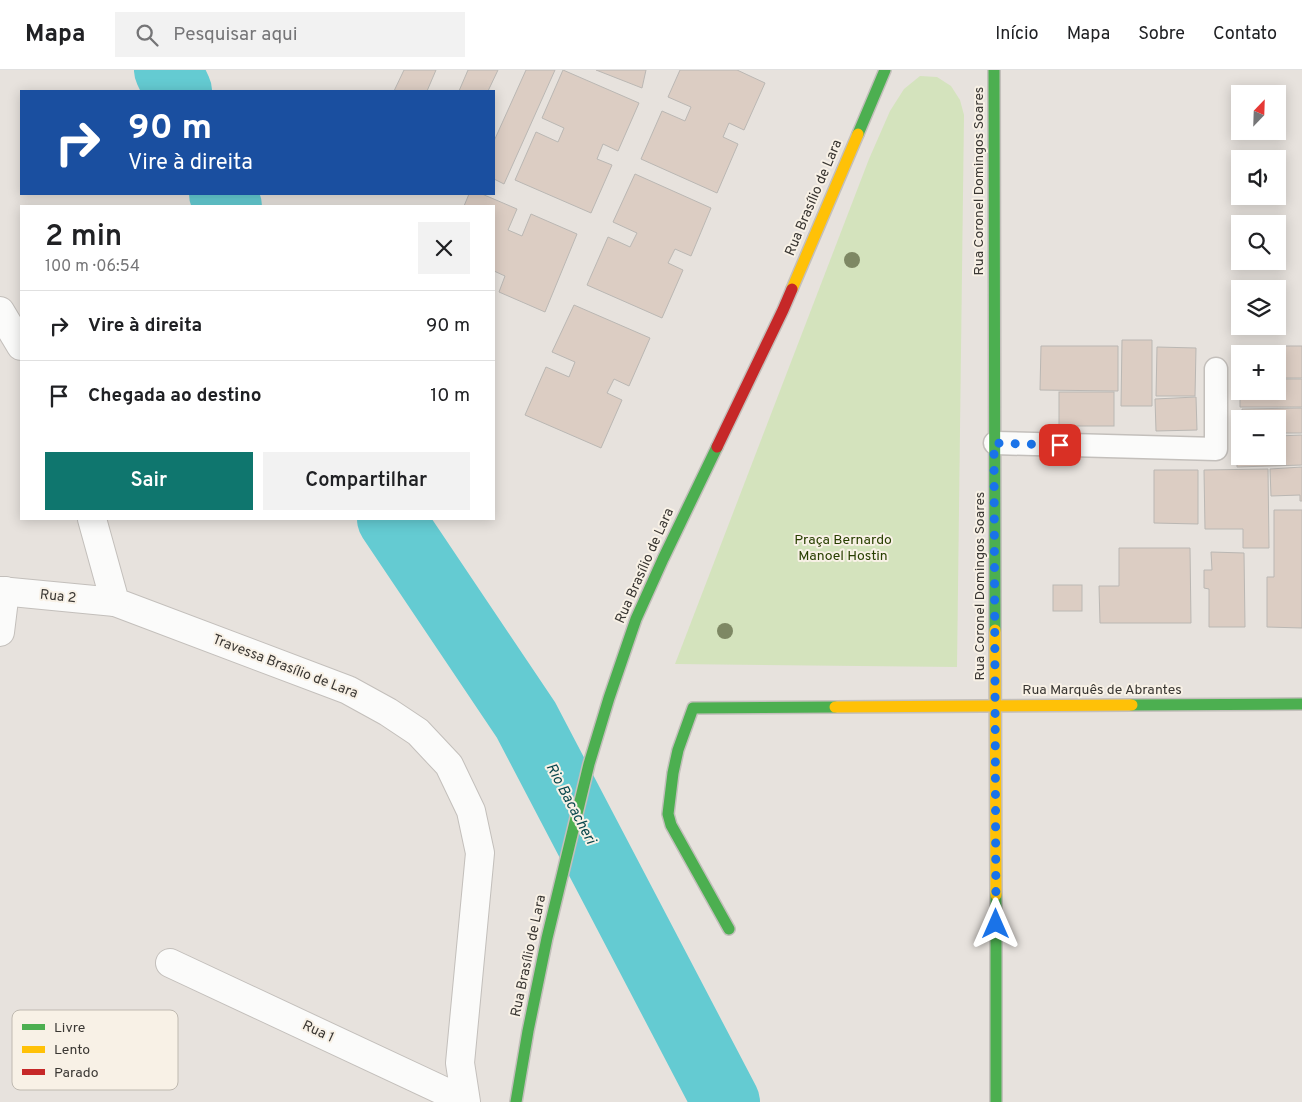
<!DOCTYPE html>
<html lang="pt">
<meta charset="utf-8">
<style>
:root{--surface:#fff;--page:#f2f2f2;--text:#202124;--muted:#757577;--line:#e0e0e0;--accent:#0f766e}
body{margin:0;font-family:Overpass,sans-serif;background:var(--page);color:var(--text);height:100vh;display:flex;flex-direction:column;font-size:19px;white-space:nowrap}
*{box-sizing:border-box;margin:0}
p{font-size:16px;color:var(--muted)}
.icon{flex:none;width:28px;height:28px;fill:none;stroke:currentColor;stroke-width:2;stroke-linecap:round;stroke-linejoin:round}
.map{position:relative;flex:1;overflow:hidden}
.panel{position:absolute;left:20px;top:135px;width:475px;height:315px;display:flex;flex-direction:column;background:var(--surface);border-radius:0px;box-shadow:0 2px 12px #0003}
.panel>*{flex:none}
.banner{position:absolute;left:20px;top:20px;width:475px;height:105px;border-radius:0px;box-shadow:0 2px 12px #0003;background:#1a4fa0;color:#fff;overflow:hidden}
.needle{width:32px;rotate:23deg}
.buttons{position:absolute;left:1231px;top:15px;display:grid;gap:10px}
.buttons a{display:grid;place-items:center;width:55px;height:55px;border-radius:0px;background:var(--surface);box-shadow:0 2px 12px #0003;font-size:25px}
.pin{position:absolute;display:grid;place-items:center;width:42px;height:42px;color:#fff;margin:-21px;border-radius:10px;box-shadow:0 2px 8px #0006}
.me{position:absolute;width:55px;margin:-28px;rotate:0deg;stroke-linejoin:round;filter:drop-shadow(0 0 4px #0008)}
.turn{display:flex;align-items:center;gap:18px;height:105px;padding:0 25px;font-size:22px}
.turn .icon{width:65px;height:65px;stroke-width:2.5}
.turn b{display:block;font-size:35px;line-height:42px}
.round{display:grid;place-items:center;flex:none;width:52px;height:52px;border-radius:0px;background:var(--page)}
.summary{display:flex;align-items:center;justify-content:space-between;height:85px;padding:0 25px}
h1{font-size:30px;font-weight:600;line-height:38px}
.cta{display:flex;gap:10px;margin-top:auto;padding:10px 25px}
.cta a{flex:1;height:58px;border-radius:0px;background:var(--accent);color:#fff;font-size:20px;font-weight:600;line-height:58px;text-align:center}
.cta a+a{background:var(--page);color:var(--text)}
ul{padding:0;list-style:none}
li{display:flex;align-items:center;gap:15px;height:70px;padding:0 25px;border-top:1px solid var(--line)}
li div{flex:1}
li b{display:block;font-size:19px}
li em{font-style:normal}
header{display:flex;align-items:center;gap:30px;box-sizing:border-box;height:70px;padding:0 25px;background:var(--surface);border-bottom:1px solid var(--line)}
header strong{font-size:24px}
nav{display:flex;gap:28px;margin-inline-start:auto;font-size:18px}
.search{width:350px;height:45px;background:var(--page);display:flex;align-items:center;gap:12px;box-sizing:border-box;padding:0 18px;border-radius:0px;color:var(--muted);font-size:19px}
.map>svg:first-child{display:block}
</style>
<header>
<strong>Mapa</strong>
<div class="search"><svg class="icon" aria-label="search" viewBox="0 0 24 24"><circle cx="10" cy="10" r="6"/><path d="M15 15l6 6"/></svg>Pesquisar aqui</div>
<nav><a>Início</a><a>Mapa</a><a>Sobre</a><a>Contato</a></nav>
</header>
<div class="map">
<svg width="1302" height="1032" viewBox="0 0 1302 1032">
<rect width="100%" height="100%" fill="#e7e2dd"/>
<!-- green -->
<path fill="#d4e3bd" d="M920,6L937,7L951,16L960,30L964,45L957,597L675,594L869,89L890,41L904,19Z"/>
<g fill="none" stroke-linecap="round" stroke-linejoin="round">
<!-- river -->
<g stroke="#64cbd2" stroke-width="68">
<path d="M168,0L178,21"/>
<path d="M223,124L228,136"/>
<path d="M391,449L526,650L726,1032"/>
</g>
</g>
<!-- building -->
<g fill="#dccdc3" stroke="#bab7b3">
<path d="M404,0H436L427,21H394Z"/>
<path d="M468,0H498L488,21H459Z"/>
<path d="M526,0H555L504,114L494,109V71Z"/>
<path d="M563,0L639,33L618,81L603,74L597,89L612,95L591,143L515,110L536,62L558,72L564,58L542,48Z"/>
<path d="M596,0H646L642,18Z"/>
<path d="M680,0H737L765,13L744,60L729,53L723,67L738,74L717,123L641,89L662,41L685,51L691,37L668,27Z"/>
<path d="M635,104L711,138L691,186L675,179L668,193L683,200L662,248L587,215L608,167L630,177L637,163L613,152Z"/>
<path d="M469,124H482L517,139L508,160L522,166L531,144L577,164L545,242L499,222L505,206L494,201V136H464Z"/>
<path d="M574,235L650,268L629,316L614,309L607,323L622,330L601,378L525,345L546,297L569,307L575,292L552,282Z"/>
<path d="M1122,270H1152V336H1121Z"/>
<path d="M1041,276H1118V321L1040,320Z"/>
<path d="M1252,276H1302V308H1278V284H1252Z"/>
<path d="M1157,277L1196,278L1195,326H1156Z"/>
<path d="M1278,309H1302V337H1240V321H1278Z"/>
<rect x="1059" y="322" width="55" height="34"/>
<path d="M1196,327L1197,360L1156,361L1155,329Z"/>
<path d="M1302,338V363H1278V349H1243L1242,339Z"/>
<path d="M1302,365V395L1237,397V367H1240V386H1278V366Z"/>
<path d="M1302,397V431H1300V425L1271,426L1270,399Z"/>
<path d="M1268,399L1269,478H1243V459H1205L1204,400Z"/>
<path d="M1154,400H1198V454L1154,453Z"/>
<path d="M1274,440H1302V558L1267,557V507H1274Z"/>
<path d="M1119,478H1190L1191,553H1100L1099,516H1119Z"/>
<path d="M1211,482L1244,483L1245,557H1209V519L1204,518V500H1212Z"/>
<rect x="1053" y="515" width="29" height="26"/>
</g>
<g fill="none" stroke-linecap="round" stroke-linejoin="round">
<!-- lane casing -->
<g stroke="#c3bfbb" stroke-width="25">
<path id="lane" d="M995,373L1216,379V299"/>
</g>
<!-- street casing -->
<g stroke="#c3bfbb" stroke-width="30">
<g id="street">
<path d="M0,241L21,276"/>
<path d="M92,449L115,532L348,620L388,642L418,662L449,695L471,741L480,783L460,993L466,1032"/>
<path d="M0,521L115,532"/>
<path d="M0,562L5,521"/>
<path d="M170,893L465,1031"/>
</g>
</g>
<!-- fast casing -->
<g stroke="#c3bfbb" stroke-width="14">
<g id="fast">
<path d="M994,0L995,560"/>
<path d="M858,64L885,0"/>
<path d="M1132,635L1302,634"/>
<path d="M996,825V1032"/>
<path d="M729,859L671,755L668,744L673,703L678,680L693,638L835,637"/>
<path d="M516,1032L528,961L547,868L589,694L609,628L636,549L663,489L717,377"/>
</g>
</g>
<!-- slow casing -->
<g stroke="#c3bfbb" stroke-width="14">
<g id="slow">
<path d="M792,219L858,64"/>
<path d="M995,560L996,825"/>
<path d="M835,637L1132,635"/>
</g>
</g>
<!-- jam casing -->
<g stroke="#c3bfbb" stroke-width="14">
<path id="jam" d="M717,377L783,240L792,219"/>
</g>
<!-- lane -->
<use href="#lane" stroke="#fbfbfa" stroke-width="22"/>
<!-- street -->
<use href="#street" stroke="#fbfbfa" stroke-width="28"/>
<!-- fast -->
<use href="#fast" stroke="#4caf50" stroke-width="11"/>
<!-- slow -->
<use href="#slow" stroke="#ffc107" stroke-width="11"/>
<!-- jam -->
<use href="#jam" stroke="#c62828" stroke-width="11"/>
</g>
<!-- trees -->
<g fill="#7e8864">
<circle cx="852" cy="190" r="8"/>
<circle cx="725" cy="561" r="8"/>
</g>
<g fill="none" stroke-linecap="round" stroke-linejoin="round">
<!-- route -->
<path stroke="#1a73e8" stroke-width="9" stroke-dasharray="0 16.2" d="M996,854L994,373L1060,375"/>
</g>
<g text-anchor="middle" dominant-baseline="central" stroke-width="4" stroke-linejoin="round" paint-order="stroke">
<!-- street labels -->
<g font-size="14" fill="#3a3733" stroke="#f8f1e6">
<text transform="translate(979 111) rotate(-90)">Rua Coronel Domingos Soares</text>
<text transform="translate(814 128) rotate(-67)">Rua Brasílio de Lara</text>
<text transform="translate(645 496) rotate(-66)">Rua Brasílio de Lara</text>
<text transform="translate(980 516) rotate(-90)">Rua Coronel Domingos Soares</text>
<text transform="translate(58 527) rotate(6)">Rua 2</text>
<text transform="translate(285 597) rotate(21)">Travessa Brasílio de Lara</text>
<text x="1102" y="620">Rua Marquês de Abrantes</text>
<text transform="translate(529 886) rotate(-78)">Rua Brasílio de Lara</text>
<text transform="translate(318 962) rotate(25)">Rua 1</text>
</g>
<!-- park labels -->
<g font-size="14" fill="#283f01" stroke="#f8f1e6">
<text x="843" y="470">Praça Bernardo<tspan x="843" dy="16">Manoel Hostin</tspan></text>
</g>
<!-- water labels -->
<g font-size="15" font-style="italic" fill="#08474d" stroke="#f8f1e6">
<text transform="translate(570 734) rotate(62)">Rio Bacacheri</text>
</g>
</g>
<!-- legend -->
<rect x="12" y="940" width="166" height="80" rx="8" fill="#f8f1e6" stroke="#bfb9b0" stroke-width="1"/>
<rect x="22" y="954" width="23" height="6" fill="#4caf50"/>
<rect x="22" y="976" width="23" height="7" fill="#ffc107"/>
<rect x="22" y="999" width="23" height="6" fill="#c62828"/>
<g font-size="14" fill="#3a3733">
<text x="54" y="962">Livre</text>
<text x="54" y="984">Lento</text>
<text x="54" y="1007">Parado</text>
</g>
</svg>
<div class="buttons">
<a><svg class="needle" viewBox="-14 -14 28 28"><path d="M0-13l5 13h-10z" fill="#e53935"/><path d="M0 13l5-13h-10z" fill="#757577"/></svg></a>
<a><svg class="icon" aria-label="sound" viewBox="0 0 24 24"><path d="M4 9h4l5-4v14l-5-4H4zM17 9q2 3 0 6"/></svg></a>
<a><svg class="icon" aria-label="search" viewBox="0 0 24 24"><circle cx="10" cy="10" r="6"/><path d="M15 15l6 6"/></svg></a>
<a><svg class="icon" aria-label="layers" viewBox="0 0 24 24"><path d="M12 4l9 5-9 5-9-5zM3 14l9 5 9-5"/></svg></a>
<a>+</a>
<a>−</a>
</div>
<div class="pin" style="left:1060px;top:375px;background:#d93025"><svg class="icon" aria-label="arrive" viewBox="0 0 24 24"><path d="M6 21V4h12l-3 4 3 4H6"/></svg></div>
<svg class="me" style="left:996px;top:854px" viewBox="-20 -20 40 40"><path d="M0-17L14 15 0 8-14 15z" fill="#1a73e8" stroke="#fff" stroke-width="4"/></svg>
<div class="banner">
<div class="turn"><svg class="icon" aria-label="right" viewBox="0 0 24 24"><path d="M7 20v-9h11M14 6l5 5-5 5"/></svg><div><b>90 m</b>Vire à direita</div></div>
</div>
<section class="panel">
<div class="summary"><div><h1>2 min</h1><p>100 m · 06:54</p></div><a class="round"><svg class="icon" aria-label="close" viewBox="0 0 24 24"><path d="M6 6l12 12M18 6L6 18"/></svg></a></div>
<ul>
<li><svg class="icon" aria-label="right" viewBox="0 0 24 24"><path d="M7 20v-9h11M14 6l5 5-5 5"/></svg><div><b>Vire à direita</b></div><em>90 m</em></li>
<li><svg class="icon" aria-label="arrive" viewBox="0 0 24 24"><path d="M6 21V4h12l-3 4 3 4H6"/></svg><div><b>Chegada ao destino</b></div><em>10 m</em></li>
</ul>
<div class="cta"><a>Sair</a><a>Compartilhar</a></div>
</section>
</div>
